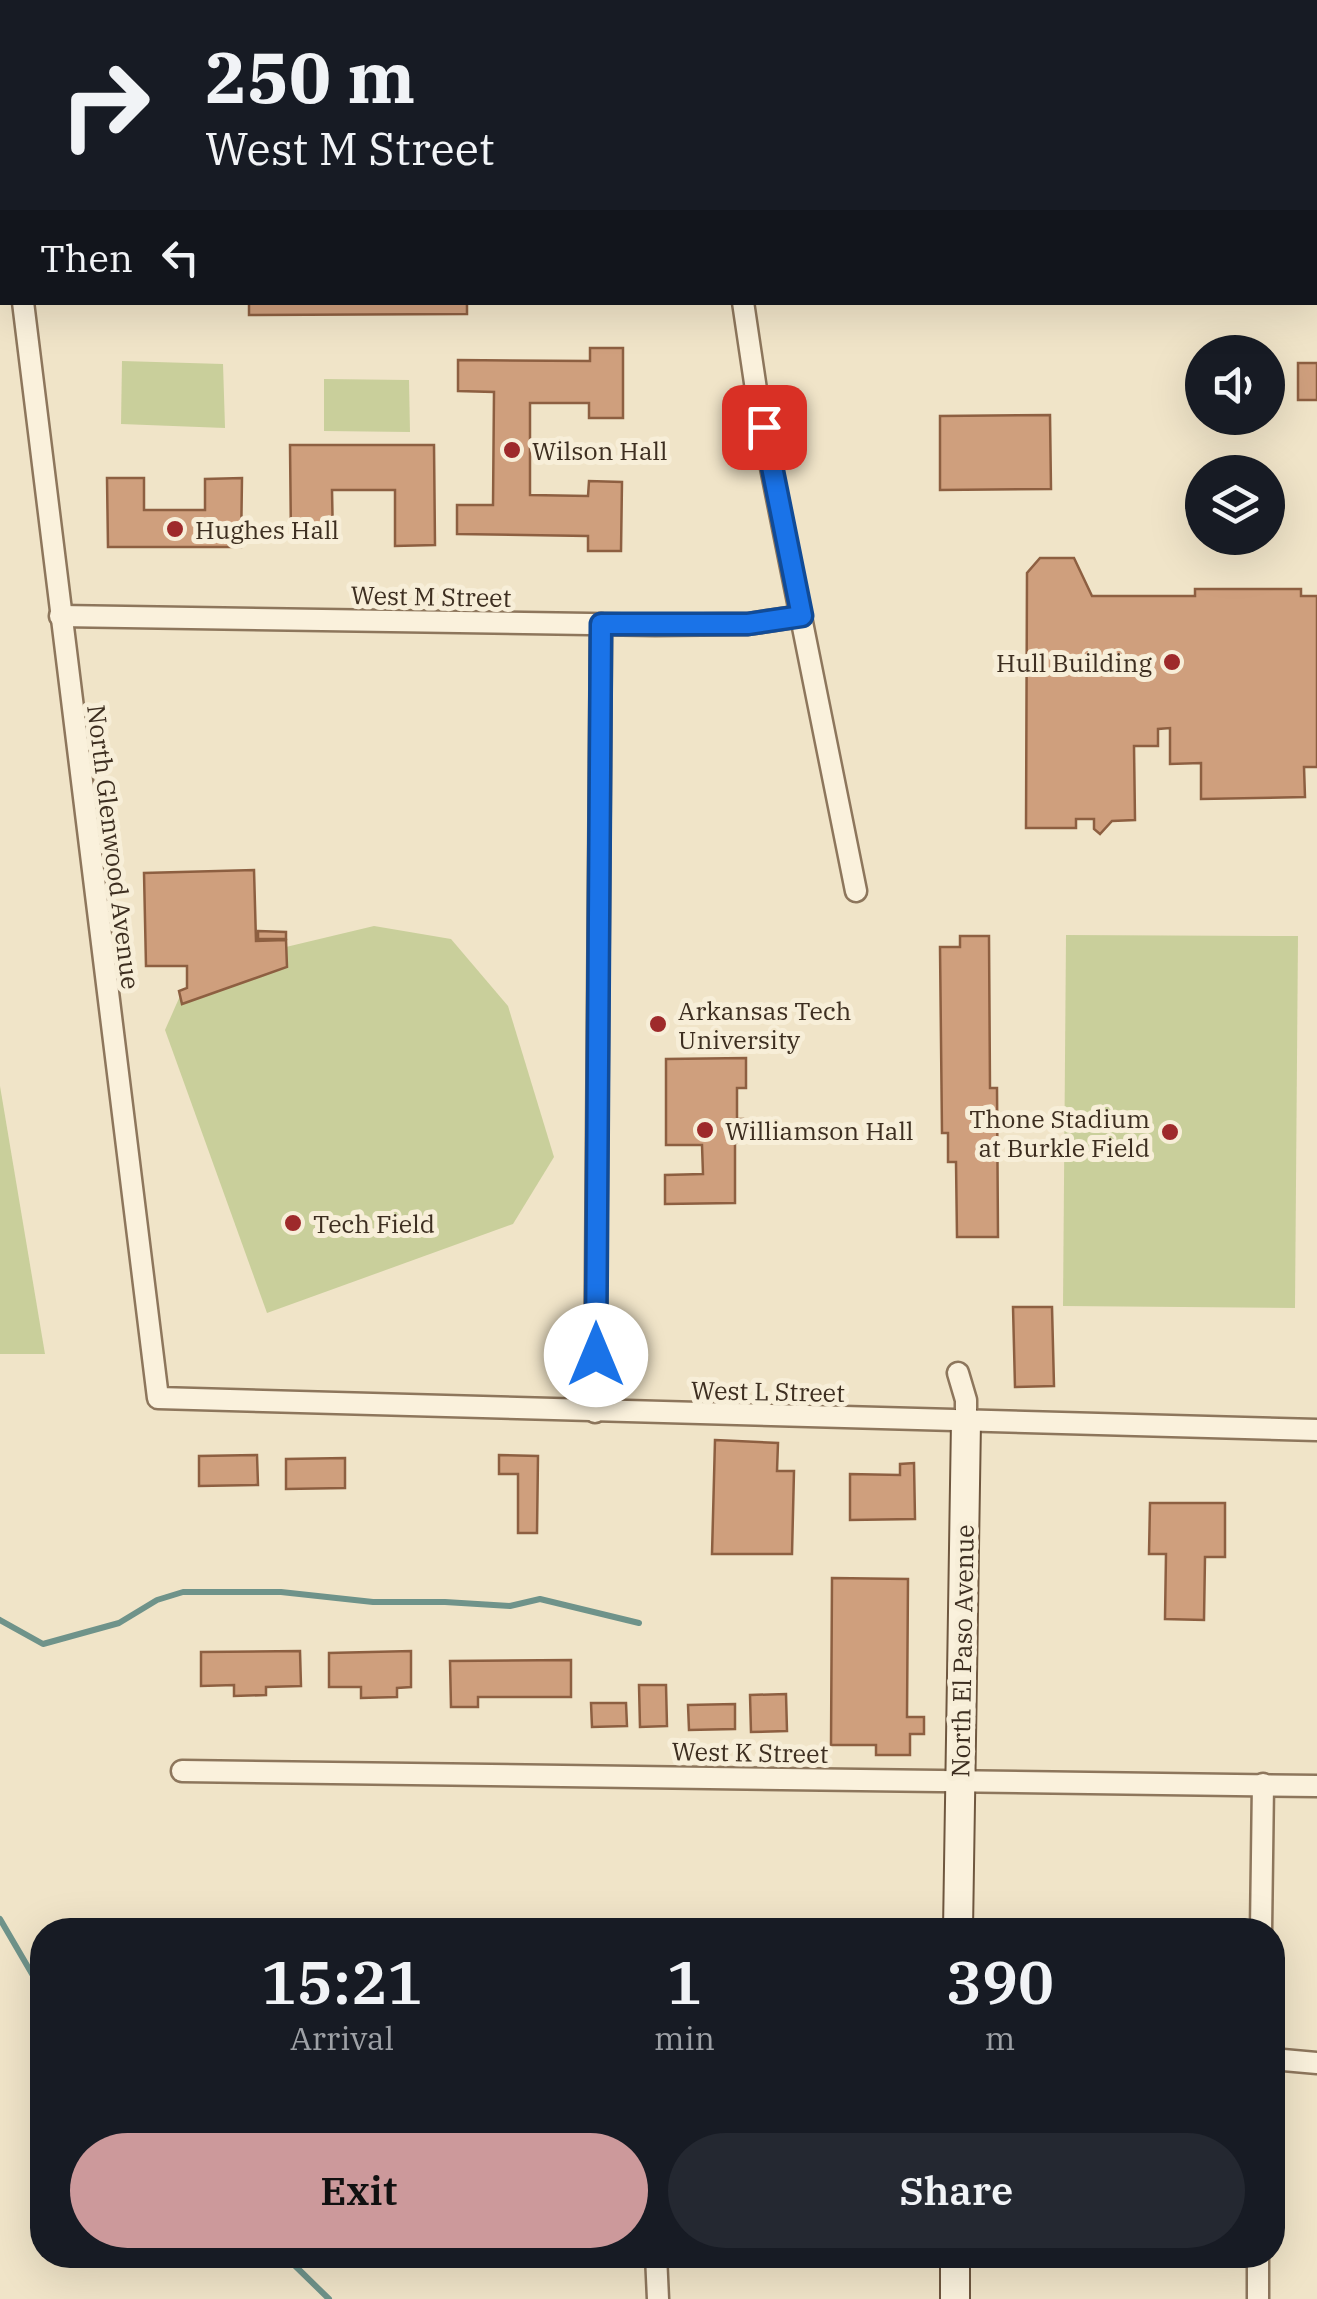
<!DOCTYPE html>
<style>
:root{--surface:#171b24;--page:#242831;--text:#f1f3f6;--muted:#9ea1a6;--accent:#cc999b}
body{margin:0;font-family:"IBM Plex Serif",serif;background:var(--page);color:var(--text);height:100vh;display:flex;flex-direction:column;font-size:38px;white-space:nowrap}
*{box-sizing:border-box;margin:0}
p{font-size:32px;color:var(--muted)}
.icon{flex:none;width:55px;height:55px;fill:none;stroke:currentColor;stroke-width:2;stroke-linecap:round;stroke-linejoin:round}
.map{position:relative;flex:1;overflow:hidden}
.drawer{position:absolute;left:30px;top:1918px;width:1255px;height:350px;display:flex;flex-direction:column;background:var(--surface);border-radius:40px;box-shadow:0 10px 40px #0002}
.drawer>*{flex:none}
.banner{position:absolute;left:0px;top:0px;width:1318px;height:305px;box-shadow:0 10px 40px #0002;background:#171b24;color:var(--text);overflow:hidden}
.tools{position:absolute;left:1185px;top:335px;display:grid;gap:20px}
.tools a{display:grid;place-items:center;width:100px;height:100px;border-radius:50%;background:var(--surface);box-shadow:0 10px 40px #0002;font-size:50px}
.pin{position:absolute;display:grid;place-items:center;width:85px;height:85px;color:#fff;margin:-42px;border-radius:20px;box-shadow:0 5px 15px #0006}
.me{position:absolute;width:110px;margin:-55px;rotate:0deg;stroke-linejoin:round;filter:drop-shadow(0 0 8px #0008)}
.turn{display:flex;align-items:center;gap:35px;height:210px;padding:0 40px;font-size:45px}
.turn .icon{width:130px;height:130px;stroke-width:2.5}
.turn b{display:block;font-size:70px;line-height:85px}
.then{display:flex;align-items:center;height:95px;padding:0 40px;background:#0003;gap:20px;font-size:38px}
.eta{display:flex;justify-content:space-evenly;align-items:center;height:170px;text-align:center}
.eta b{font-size:60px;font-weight:600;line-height:70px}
.button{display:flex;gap:20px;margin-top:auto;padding:20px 40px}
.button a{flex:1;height:115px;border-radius:60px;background:var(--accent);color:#111;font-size:40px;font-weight:600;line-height:115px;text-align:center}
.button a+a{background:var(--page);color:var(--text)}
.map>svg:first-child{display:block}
</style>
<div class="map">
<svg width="1317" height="2299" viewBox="0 0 1317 2299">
<rect width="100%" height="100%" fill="#f0e4c8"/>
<!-- green -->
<g fill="#c9cf9b">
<path d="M122,361L223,364L225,428L121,424Z"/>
<path d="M324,379L409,380L410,432L324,431Z"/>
<path d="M374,926L451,939L508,1006L554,1157L513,1224L267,1313L165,1030L180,996L265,952Z"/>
<path d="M1066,935L1298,936L1295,1308L1063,1306Z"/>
<path d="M0,1086L45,1354H0Z"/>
</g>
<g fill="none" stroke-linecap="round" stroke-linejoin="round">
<!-- stream -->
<g stroke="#6f938a" stroke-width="6">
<path d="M0,1620L43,1644L119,1623L157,1600L183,1592H281L373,1602H445L510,1606L540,1599L639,1623"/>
<path d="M0,1919L42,1991"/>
<path d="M284,2255L329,2299"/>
</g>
</g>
<!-- building -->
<g fill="#cf9f7d" stroke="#8d5f41" stroke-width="2.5">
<path d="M480,0H574V2H481Z"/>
<path d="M249,302H467V314L249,315Z"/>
<path d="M590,348H623V418H589V403H530V495L588,496L589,481L622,482L621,551H588V536L457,534V505H493L494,392L458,391V360L590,361Z"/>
<rect x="1298" y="363" width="19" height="37"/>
<path d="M1050,415L1051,489L940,490V416Z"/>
<path d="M290,445H434L435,545L395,546V490H332L333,541H291Z"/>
<path d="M107,478H144V510H205V479L242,478L241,547H108Z"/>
<path d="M1040,558H1074L1092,596H1195V589H1301V596H1317V767H1304L1305,797L1201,799V763L1170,764V728L1158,729V746H1134L1135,820L1112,821L1100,834L1094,829V819H1076V828H1026L1027,573Z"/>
<path d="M254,870L256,941L286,940L287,967L182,1004L179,991L187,988V966H146L144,873Z"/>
<path d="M258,931L286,932V939H258Z"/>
<path d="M960,936H989L990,1088H997L998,1237H957L956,1162H948V1133H942L940,947H960Z"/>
<path d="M746,1058V1088H737V1119H743V1142H735V1203L665,1204V1175L703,1174L702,1145H666V1059Z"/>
<path d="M1013,1307H1052L1054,1386L1015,1387Z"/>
<path d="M715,1440L778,1443L777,1471H794L792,1554H712Z"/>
<path d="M257,1455L258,1485L199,1486V1456Z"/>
<path d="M499,1455L538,1456L537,1533H518V1474H499Z"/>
<path d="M345,1458V1488L286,1489V1459Z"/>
<path d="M914,1463L915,1519L850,1520V1474L900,1475V1464Z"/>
<path d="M1150,1503H1225V1557H1205L1204,1620L1165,1619L1166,1554H1149Z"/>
<path d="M832,1578L908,1579L907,1717H924V1734H910V1755H876V1745H831Z"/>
<path d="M300,1651L301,1686L266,1687V1695L234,1696V1685L201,1686V1652Z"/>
<path d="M411,1651V1687L397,1688V1697L361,1698V1687H329V1653Z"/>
<path d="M571,1660V1697H478V1707H451L450,1661Z"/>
<path d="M639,1685H666L667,1726L640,1727Z"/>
<path d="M786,1694L787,1731L751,1732L750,1695Z"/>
<path d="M591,1703H626L627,1726L592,1727Z"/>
<path d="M735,1704V1729L689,1730L688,1705Z"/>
</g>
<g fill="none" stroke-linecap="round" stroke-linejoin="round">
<!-- street casing -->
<g stroke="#8d765c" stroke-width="25">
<g id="street">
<path d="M468,0L469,2"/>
<path d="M211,2L224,0"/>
<path d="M754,2L809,1"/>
<path d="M0,39H2"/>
<path d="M0,71L2,96"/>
<path d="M23,302L158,1398L1317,1430"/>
<path d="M743,302L758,403L856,891"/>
<path d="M60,616L655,625L748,624L801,616"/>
<path d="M958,1373L966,1400V1421"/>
<path d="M595,1412L601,624"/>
<path d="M182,1771L1317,1786"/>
<path d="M1261,1930L1263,1784"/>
<path d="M1272,2059L1317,2063"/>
<path d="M656,2255L658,2299"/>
<path d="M1258,2299V2255"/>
</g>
</g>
<!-- secondary casing -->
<g stroke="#6f573f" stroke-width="32">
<g id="secondary">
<path d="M958,1930L966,1421"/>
<path d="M955,2299V2255"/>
</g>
</g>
<!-- street -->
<use href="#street" stroke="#faf1dc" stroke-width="20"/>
<!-- secondary -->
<use href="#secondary" stroke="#faf1dc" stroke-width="28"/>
</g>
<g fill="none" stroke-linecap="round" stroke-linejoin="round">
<!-- route casing -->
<g stroke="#114b97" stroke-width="25">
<path id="route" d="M596,1355L601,624H748L802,616L764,427"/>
</g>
<!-- route -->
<use href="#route" stroke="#1a73e8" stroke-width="18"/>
</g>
<!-- markers -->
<g fill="#9e2a2b" stroke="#f7eed8" stroke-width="4">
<circle cx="512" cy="450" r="10"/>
<circle cx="175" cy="529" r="10"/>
<circle cx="1172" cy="662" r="10"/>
<circle cx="658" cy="1024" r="10"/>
<circle cx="705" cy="1130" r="10"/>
<circle cx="1170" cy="1132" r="10"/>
<circle cx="293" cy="1223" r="10"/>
</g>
<g text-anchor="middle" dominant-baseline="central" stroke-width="10" stroke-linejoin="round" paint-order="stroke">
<!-- poi labels -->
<g font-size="25" fill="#3d2e20" stroke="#f7eed8" text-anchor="start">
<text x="532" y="450">Wilson Hall</text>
<text x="195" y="529">Hughes Hall</text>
<text x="1152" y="662" text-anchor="end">Hull Building</text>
<text x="678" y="1010">Arkansas Tech<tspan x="678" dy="29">University</tspan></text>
<text x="1150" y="1118" text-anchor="end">Thone Stadium<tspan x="1150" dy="29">at Burkle Field</tspan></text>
<text x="725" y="1130">Williamson Hall</text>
<text x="313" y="1223">Tech Field</text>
</g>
<!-- street labels -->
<g font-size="25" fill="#3d2e20" stroke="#f7eed8">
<text transform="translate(431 596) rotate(1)">West M Street</text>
<text transform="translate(114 847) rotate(83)">North Glenwood Avenue</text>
<text transform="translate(768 1391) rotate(1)">West L Street</text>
<text transform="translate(962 1651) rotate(-89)">North El Paso Avenue</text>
<text transform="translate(750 1752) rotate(1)">West K Street</text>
</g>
</g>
</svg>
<div class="tools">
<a><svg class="icon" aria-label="sound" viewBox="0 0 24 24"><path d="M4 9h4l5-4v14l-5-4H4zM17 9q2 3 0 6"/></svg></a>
<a><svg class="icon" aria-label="layers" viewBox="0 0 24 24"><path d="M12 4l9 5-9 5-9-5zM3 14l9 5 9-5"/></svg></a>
</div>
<div class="pin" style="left:764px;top:427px;background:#d93025"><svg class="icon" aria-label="arrive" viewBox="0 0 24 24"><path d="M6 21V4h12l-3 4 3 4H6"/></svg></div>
<svg class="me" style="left:596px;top:1355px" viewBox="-20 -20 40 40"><circle r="19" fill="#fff"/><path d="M0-13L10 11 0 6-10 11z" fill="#1a73e8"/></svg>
<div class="banner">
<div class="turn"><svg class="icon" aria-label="right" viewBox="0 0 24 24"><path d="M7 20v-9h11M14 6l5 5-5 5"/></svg><div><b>250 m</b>West M Street</div></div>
<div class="then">Then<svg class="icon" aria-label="left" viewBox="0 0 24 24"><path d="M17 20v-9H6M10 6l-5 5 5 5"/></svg></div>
</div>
<section class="drawer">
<div class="eta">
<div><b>15:21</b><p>Arrival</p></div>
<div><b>1</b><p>min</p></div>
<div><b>390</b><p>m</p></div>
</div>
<div class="button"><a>Exit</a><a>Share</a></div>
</section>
</div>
